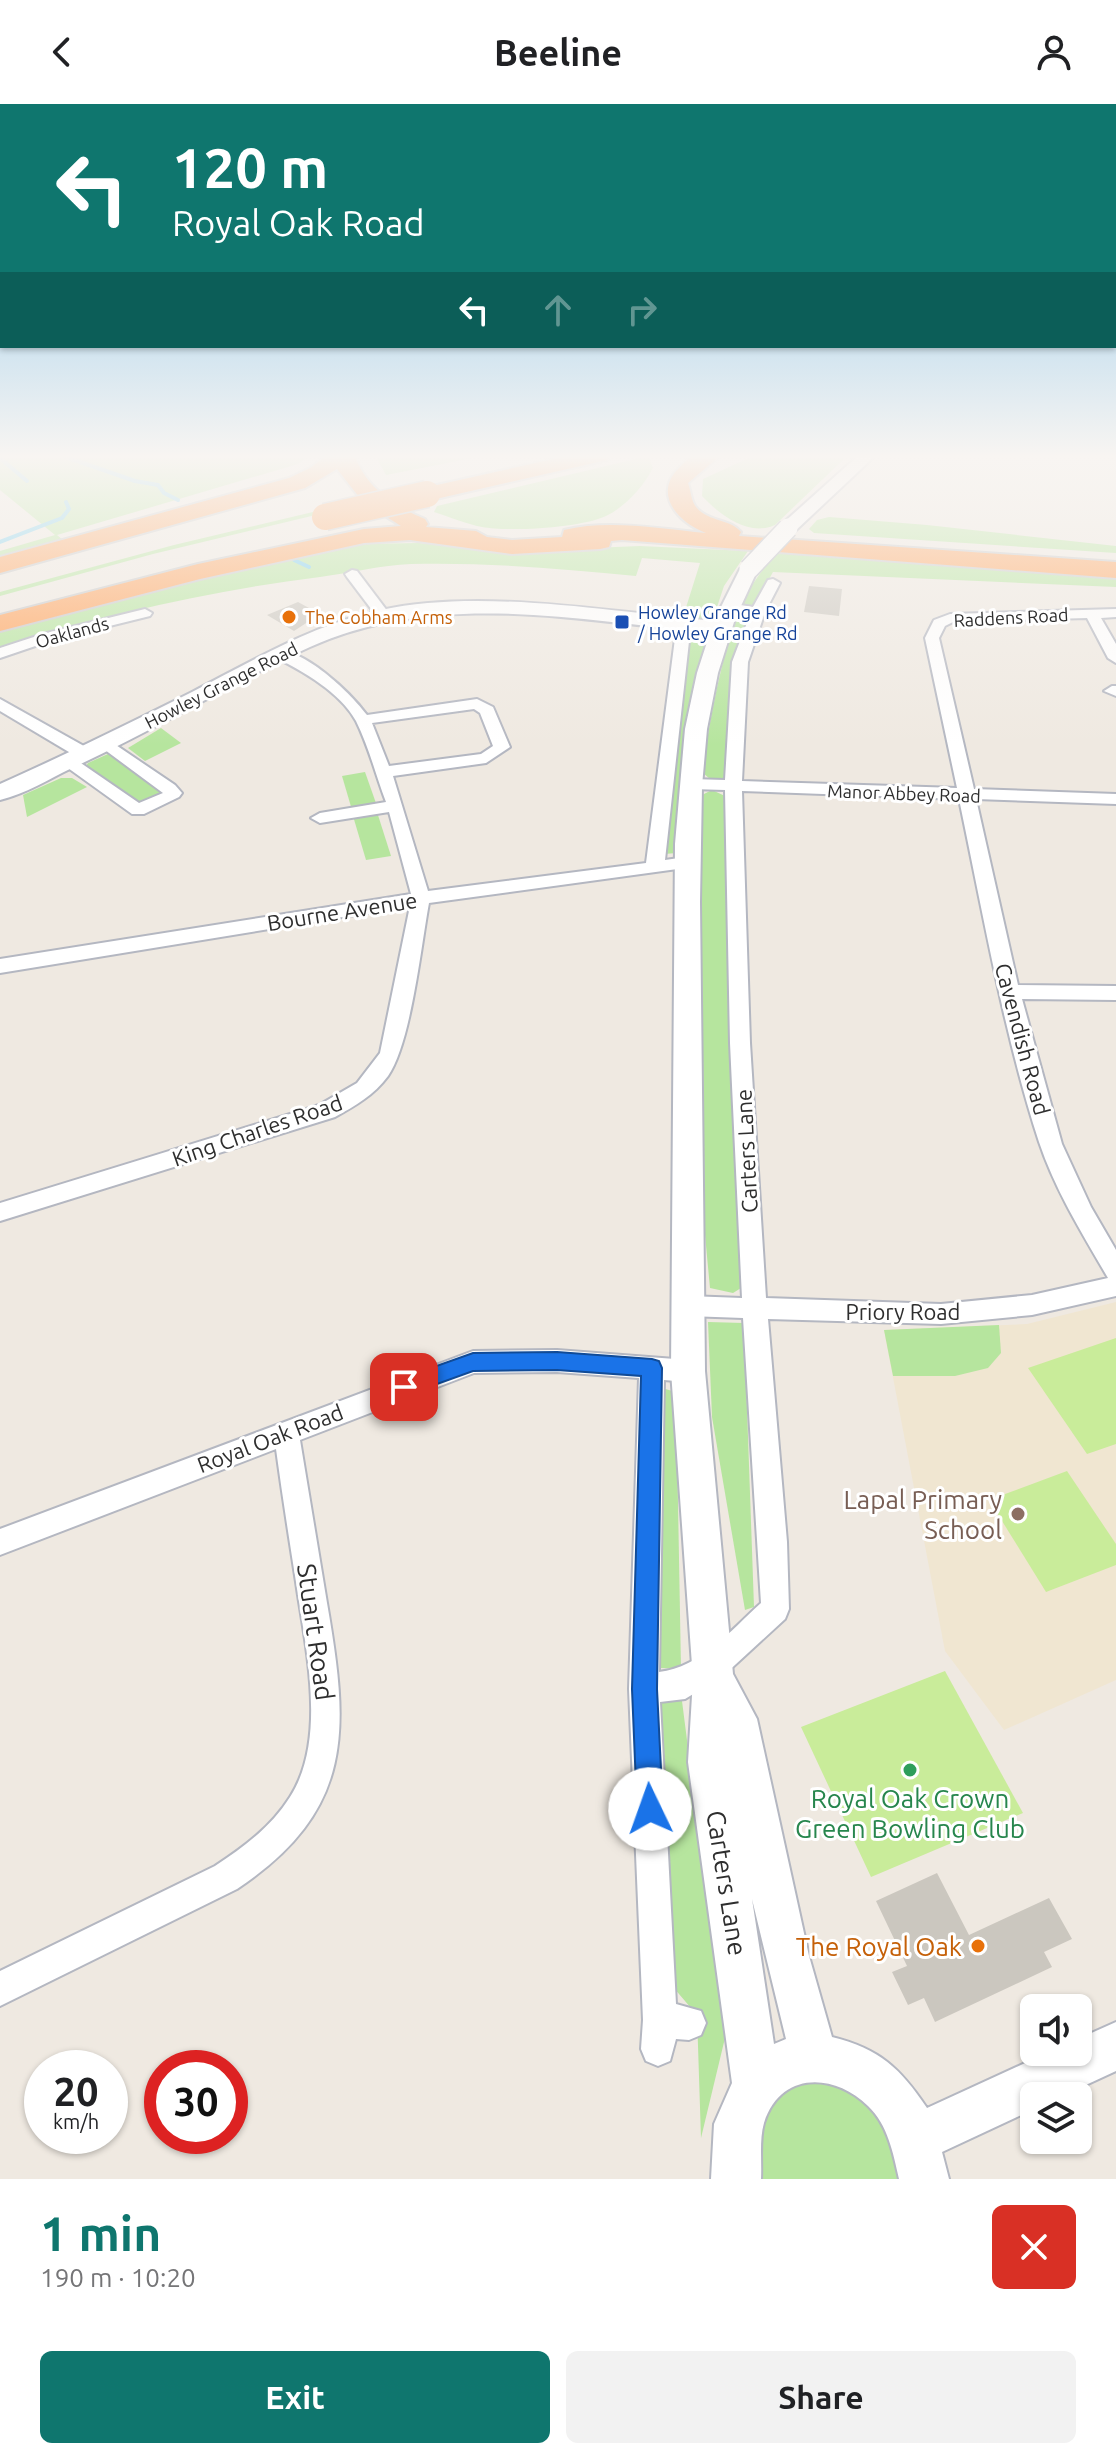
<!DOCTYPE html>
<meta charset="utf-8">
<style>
:root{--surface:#fff;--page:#f2f2f2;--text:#202124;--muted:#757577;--accent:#0f766e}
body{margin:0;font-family:Ubuntu,sans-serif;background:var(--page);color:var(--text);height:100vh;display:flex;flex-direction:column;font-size:30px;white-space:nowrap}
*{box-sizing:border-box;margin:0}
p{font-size:26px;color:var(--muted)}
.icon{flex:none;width:44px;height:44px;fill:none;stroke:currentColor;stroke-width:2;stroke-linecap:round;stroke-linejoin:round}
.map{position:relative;height:2075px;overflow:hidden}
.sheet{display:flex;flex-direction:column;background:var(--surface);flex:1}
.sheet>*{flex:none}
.top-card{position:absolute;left:0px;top:0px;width:1116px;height:244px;box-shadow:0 2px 6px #0004;background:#0f766e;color:#fff;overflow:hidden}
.fabs{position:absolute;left:1020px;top:1890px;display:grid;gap:16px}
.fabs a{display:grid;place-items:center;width:72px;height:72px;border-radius:12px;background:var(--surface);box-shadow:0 2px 6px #0004;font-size:40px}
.speed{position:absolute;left:24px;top:1946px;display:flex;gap:16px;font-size:40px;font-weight:700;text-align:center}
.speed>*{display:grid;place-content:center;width:104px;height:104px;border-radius:50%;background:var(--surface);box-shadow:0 2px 6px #0004;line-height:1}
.speed small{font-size:20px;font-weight:400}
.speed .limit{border:12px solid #d22;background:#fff;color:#111}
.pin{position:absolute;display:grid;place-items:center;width:68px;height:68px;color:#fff;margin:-34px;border-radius:16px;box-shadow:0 4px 12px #0006}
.me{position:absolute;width:88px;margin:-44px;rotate:357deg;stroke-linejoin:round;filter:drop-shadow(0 0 6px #0008)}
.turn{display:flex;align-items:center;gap:28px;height:168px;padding:0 40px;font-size:36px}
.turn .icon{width:104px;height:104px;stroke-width:2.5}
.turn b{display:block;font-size:56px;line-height:68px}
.lanes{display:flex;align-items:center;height:76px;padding:0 40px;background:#0003;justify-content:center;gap:40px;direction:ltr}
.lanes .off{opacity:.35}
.round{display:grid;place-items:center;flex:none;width:84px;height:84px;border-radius:12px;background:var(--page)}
.overview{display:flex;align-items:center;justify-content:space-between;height:136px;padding:0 40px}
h1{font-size:48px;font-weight:700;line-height:60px;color:var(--accent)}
.cta{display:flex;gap:16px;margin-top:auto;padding:16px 40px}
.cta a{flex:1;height:92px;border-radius:12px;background:var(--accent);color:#fff;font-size:32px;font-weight:700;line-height:92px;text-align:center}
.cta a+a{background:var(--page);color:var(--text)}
header{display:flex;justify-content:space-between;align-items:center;height:104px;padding:0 40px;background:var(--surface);font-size:36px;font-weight:700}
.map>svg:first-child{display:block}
</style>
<header><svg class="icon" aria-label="back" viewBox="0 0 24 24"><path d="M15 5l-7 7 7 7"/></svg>Beeline<svg class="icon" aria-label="person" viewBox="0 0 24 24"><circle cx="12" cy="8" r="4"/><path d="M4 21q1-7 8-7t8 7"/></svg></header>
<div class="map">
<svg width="1116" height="2075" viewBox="0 0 1116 2075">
<rect width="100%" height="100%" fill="#efe9e1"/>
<!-- education -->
<path fill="#f0e6d1" d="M1116,1198V1576L1004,1626L945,1547L884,1226L1027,1220Z"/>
<!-- green -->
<g fill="#b6e59e">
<path d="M0,351H309L298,360L57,431L63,436L0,455V447L55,431L0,386Z"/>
<path d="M375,351H488L386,371Z"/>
<path d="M755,351H848L775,421C748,433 720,411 702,392L703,375Z"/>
<path d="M648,352L653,364C643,383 625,403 606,412C580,424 510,428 482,423C466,420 450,413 434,408L437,402Z"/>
<path d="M317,407L320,410L153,450L0,492V488L174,441Z"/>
<path d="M829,413L927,421L1116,442V449L814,429L809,425L817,416Z"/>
<path d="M419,439L518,447L640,442L748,447L724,482L715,509L700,515L683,513L700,459L642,454L636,472C561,465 486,458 411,460C381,461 350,469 320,473C210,487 105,510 0,546V528L137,490L324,447L361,440Z"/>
<path d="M775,448L1116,472V483L773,468L754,502L742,501L741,497Z"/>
<path d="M742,508L751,513L727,674L723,677L710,675L702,668C710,614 720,561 737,509Z"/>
<path d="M694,526L706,529L709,536L677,749L664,750L689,528Z"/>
<path d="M161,624L181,639L145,657L128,644Z"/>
<path d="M108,650L164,688L162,692L138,700L84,665L88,659Z"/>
<path d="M365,668L377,702L352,706L342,672Z"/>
<path d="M61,674H72L87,683L27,713L23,691Z"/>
<path d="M712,686L725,692L742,1116L741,1184L733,1189L710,1184L705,1131L700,692Z"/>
<path d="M377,708L391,752L366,756L353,712Z"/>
<path d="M708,1218L744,1219L754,1503L745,1506L712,1313Z"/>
<path d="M999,1221L1001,1249L988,1264L955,1272H893L884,1226Z"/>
<path d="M658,1283L676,1288L681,1565L661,1564Z"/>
<path d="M653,1595L682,1597L725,1934L701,2034L697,1911L673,1883Z"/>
<path d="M829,1976C883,2004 886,2019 900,2075H754V2037L777,1992L796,1979Z"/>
</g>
<!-- pitch -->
<g fill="#c9ec9a">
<path d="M1116,1234V1340L1087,1350L1028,1264Z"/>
<path d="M1067,1367L1116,1440V1461L1046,1488L989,1396Z"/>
<path d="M945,1567L1023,1709L871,1773L801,1623Z"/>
</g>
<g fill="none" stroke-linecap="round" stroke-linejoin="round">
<!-- stream -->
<g stroke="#75cff0" stroke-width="4">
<path d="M60,351L135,377L158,381L164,389L178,396"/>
<path d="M0,354L27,377"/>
<path d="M0,438L62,414L69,405L66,398"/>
<path d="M294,456L309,463"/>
</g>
</g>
<!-- building -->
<g fill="#cbc7bf">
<path d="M809,482L842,485L839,512L804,508Z"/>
<path d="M298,498L320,510L294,527L267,511Z"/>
<path d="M937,1769L969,1831L1049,1794L1072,1835L1044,1848L1052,1863L935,1918L924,1894L908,1901L892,1868L907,1862L876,1797Z"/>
</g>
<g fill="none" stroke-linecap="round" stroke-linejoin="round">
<!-- street casing -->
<g stroke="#b4b7c1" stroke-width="4">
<g id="street">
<path d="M352,466L357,467L388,508V514H378L347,473L345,470Z"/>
<path d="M773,475L780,479L765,508L748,558L742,677L957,684L925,534L934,516L950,510L1116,505V513L1101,514L1116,540V559L1108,554L1087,514L953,518L945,522L939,534L974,685L1116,690V700L976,695L1018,881L1116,882V896L1022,895L1062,1040L1091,1103L1116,1146V1192L1032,1211L941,1220L768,1215L787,1438L789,1505L785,1515L723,1572L685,1595L660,1598L676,1900L701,1907L706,1919L701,1931L689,1936L676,1935L670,1957L658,1962L646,1957L641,1945L643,1916L629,1585L639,1274L557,1268L474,1269L300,1336C309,1390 318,1445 327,1499C349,1626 355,1706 237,1785L0,1902V1867L215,1762C244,1743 271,1723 290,1693C328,1634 305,1542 296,1478C289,1434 282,1389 276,1345L0,1451V1425L473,1247L557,1246L688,1256L697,1259L701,1267L697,1275L688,1278L664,1276L659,1568C701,1563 730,1527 761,1499L743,1214L688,1212L679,1209L676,1202L679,1195L688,1192L742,1194L730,939L725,686L691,685L683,680L691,675L725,676L732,558L750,511L721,503L728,499L753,503L768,476ZM742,687L959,695C983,809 1003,927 1039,1038C1055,1086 1083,1131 1108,1174L1032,1191L941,1200L766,1194L750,939Z"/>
<path d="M145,505L152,509L150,512L53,536L0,554V544L43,530Z"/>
<path d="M684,515L691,519L665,756L686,753L695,759L692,763L429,799C421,842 411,939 388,972C374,991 355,1002 335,1013L0,1117V1099L319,1001L357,979L380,949L410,802L0,869V855L411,790L389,708L320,719L311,714L320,709L386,698C376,672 369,643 356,617C340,588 303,567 274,553V547C302,542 351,589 367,611L477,595L493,603L510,643L486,659L393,672L428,787L646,759L677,519ZM474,605L480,609L493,642L481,650L389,662L372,619Z"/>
<path d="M1112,582H1116V592L1104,587Z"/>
<path d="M0,595L91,646L93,650L85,655L79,654L0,607Z"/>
<path d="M107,635L175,681L182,689L179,693L144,710H132L61,659L69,654L75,655L139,699L163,689L101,643L99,640Z"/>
</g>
</g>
<!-- secondary casing -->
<g stroke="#b4b7c1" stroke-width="4">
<g id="secondary">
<path d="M859,351H876L794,428H782L779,424L782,420Z"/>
<path d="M749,459L758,465L735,515L718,569L707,625L702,682L700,798L705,1267L733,1570L757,1615L809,1852L832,1933C880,1945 900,1964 927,2004L1049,1948H1078V1935L1116,1918V1967L1062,1992H1034V2005L942,2048L949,2075H899C893,2049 888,2021 868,2002C833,1968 780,1968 764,2019C759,2036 762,2058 761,2075H711L714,2020L732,1979L688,1658L693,1575L671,1267L675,740L685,625L697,569L710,529C577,516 436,486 310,543C229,580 153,627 72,664C49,675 25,690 0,696V680C65,651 128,620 192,588C252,557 314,520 381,506C481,484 611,508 714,517L740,465ZM752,1795L786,1935L774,1940Z"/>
</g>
</g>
<!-- highway casing -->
<g stroke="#c9c9c9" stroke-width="4">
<g id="highway">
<path d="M327,351H355C364,382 395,403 425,415L428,420L426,423L476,427L487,433L512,436L562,433L564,426C609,415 661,425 706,429C675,417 653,388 680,363C684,359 689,352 695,351C702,349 713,351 721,351L688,379C691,387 691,397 696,403C708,418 731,415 741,428L739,432L1116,458V474L622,436L611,437L609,443L600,445L512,450L410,436L364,439L200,475L0,527V511L198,460L364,425L401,422L363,398L337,365L305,384L0,469V453L289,374L310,364Z"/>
<path d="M571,351H610L607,356L427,397L419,395L415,390L419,385Z"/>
</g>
</g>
<!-- street -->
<use href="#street" fill="#fff" fill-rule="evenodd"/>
<!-- secondary -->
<use href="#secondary" fill="#fff" fill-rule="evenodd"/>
<!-- highway -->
<use href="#highway" fill="#ffa35c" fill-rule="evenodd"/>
<!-- secondary-bridge casing -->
<g stroke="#b4b7c1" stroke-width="22" stroke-linecap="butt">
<path id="secondary-bridge" d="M749,465L788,424"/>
</g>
<!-- highway-bridge casing -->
<g stroke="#c9c9c9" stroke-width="29" stroke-linecap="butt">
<path id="highway-bridge" d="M325,413L427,390"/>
</g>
<!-- secondary-bridge -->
<use href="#secondary-bridge" stroke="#fff" stroke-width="19"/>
<!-- highway-bridge -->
<use href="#highway-bridge" stroke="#ffa35c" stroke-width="26"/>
</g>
<!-- sky -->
<linearGradient id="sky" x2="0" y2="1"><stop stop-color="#7abfeb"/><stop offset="0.55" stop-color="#f8f5f2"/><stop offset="1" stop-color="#f8f5f2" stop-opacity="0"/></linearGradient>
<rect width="1116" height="641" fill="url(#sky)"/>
<!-- route -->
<path fill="#1a73e8" stroke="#114b97" stroke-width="2" d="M557,1248L652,1255L659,1257L662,1264L657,1585L663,1705L659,1715L650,1718L641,1715L637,1705L632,1585L641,1272L557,1266L473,1267L404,1292L397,1289L394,1283L397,1276L473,1249Z"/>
<!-- markers -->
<g fill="#e8710a" stroke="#fff" stroke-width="3">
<circle cx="289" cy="513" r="8"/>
<circle cx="978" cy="1842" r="8"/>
</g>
<rect fill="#1a4fb4" stroke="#fff" stroke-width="3" x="614" y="510" width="16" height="16" rx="4"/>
<circle fill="#8d6e63" stroke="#fff" stroke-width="3" cx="1018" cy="1410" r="8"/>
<circle fill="#2e9e5b" stroke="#fff" stroke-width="3" cx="910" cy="1666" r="8"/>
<g text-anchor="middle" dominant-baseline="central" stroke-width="6" stroke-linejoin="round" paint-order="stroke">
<!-- far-transit labels -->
<g font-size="18" fill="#164399" stroke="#fff" text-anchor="start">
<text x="638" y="508">Howley Grange Rd<tspan x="638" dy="21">/ Howley Grange Rd</tspan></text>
</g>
<!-- far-food labels -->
<g font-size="18" fill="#c56008" stroke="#fff" text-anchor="start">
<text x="305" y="513">The Cobham Arms</text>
</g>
<!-- far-street labels -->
<g font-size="18" fill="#2e2e2e" stroke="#fff">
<text transform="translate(1011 513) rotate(-3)">Raddens Road</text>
<text transform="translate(72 528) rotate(-15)">Oaklands</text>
<text transform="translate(221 581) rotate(-27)">Howley Grange Road</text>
<text transform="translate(904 689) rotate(2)">Manor Abbey Road</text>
</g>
<!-- street labels -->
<g font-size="22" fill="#2e2e2e" stroke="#fff">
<text transform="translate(342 807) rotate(-9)">Bourne Avenue</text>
<text transform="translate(1023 935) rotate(75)">Cavendish Road</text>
<text transform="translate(257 1026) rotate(-19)">King Charles Road</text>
<text transform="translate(746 1047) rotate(-93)">Carters Lane</text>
<text x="903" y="1207">Priory Road</text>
<text transform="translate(270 1334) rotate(-21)">Royal Oak Road</text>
</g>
<!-- near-education labels -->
<g font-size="26" fill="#785e54" stroke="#fff" text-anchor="end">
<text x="1002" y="1395">Lapal Primary<tspan x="1002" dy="30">School</tspan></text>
</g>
<!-- near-street labels -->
<g font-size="26" fill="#2e2e2e" stroke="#fff">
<text transform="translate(316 1528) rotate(82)">Stuart Road</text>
<text transform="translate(727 1779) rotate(81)">Carters Lane</text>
</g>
<!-- near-leisure labels -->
<g font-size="26" fill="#27864d" stroke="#fff">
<text x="910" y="1694">Royal Oak Crown<tspan x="910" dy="30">Green Bowling Club</tspan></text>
</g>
<!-- near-food labels -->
<g font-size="26" fill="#c56008" stroke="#fff" text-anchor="end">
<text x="962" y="1842">The Royal Oak</text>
</g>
</g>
</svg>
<div class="fabs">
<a><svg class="icon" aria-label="sound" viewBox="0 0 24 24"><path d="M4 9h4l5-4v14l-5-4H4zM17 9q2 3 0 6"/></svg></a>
<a><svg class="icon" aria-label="layers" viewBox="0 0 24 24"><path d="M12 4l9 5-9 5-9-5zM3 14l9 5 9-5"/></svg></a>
</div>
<div class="speed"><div>20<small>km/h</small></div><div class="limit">30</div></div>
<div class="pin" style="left:404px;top:1283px;background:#d93025"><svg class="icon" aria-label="arrive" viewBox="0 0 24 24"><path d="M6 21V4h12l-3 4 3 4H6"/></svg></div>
<svg class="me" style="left:650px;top:1705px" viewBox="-20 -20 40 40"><circle r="19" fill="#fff"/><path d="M0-13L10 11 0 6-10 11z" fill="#1a73e8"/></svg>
<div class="top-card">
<div class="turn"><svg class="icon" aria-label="left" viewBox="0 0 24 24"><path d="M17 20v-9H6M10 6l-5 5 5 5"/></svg><div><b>120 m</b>Royal Oak Road</div></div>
<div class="lanes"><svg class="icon" aria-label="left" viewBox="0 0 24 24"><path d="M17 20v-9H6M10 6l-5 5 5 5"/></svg><svg class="icon off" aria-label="ahead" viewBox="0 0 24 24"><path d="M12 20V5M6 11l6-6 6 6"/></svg><svg class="icon off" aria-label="right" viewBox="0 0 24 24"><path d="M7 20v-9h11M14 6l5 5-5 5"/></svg></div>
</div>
</div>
<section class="sheet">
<div class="overview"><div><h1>1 min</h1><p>190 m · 10:20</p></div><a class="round" style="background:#d93025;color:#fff"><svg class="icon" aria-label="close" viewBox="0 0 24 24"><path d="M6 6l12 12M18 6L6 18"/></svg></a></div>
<div class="cta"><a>Exit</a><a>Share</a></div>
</section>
